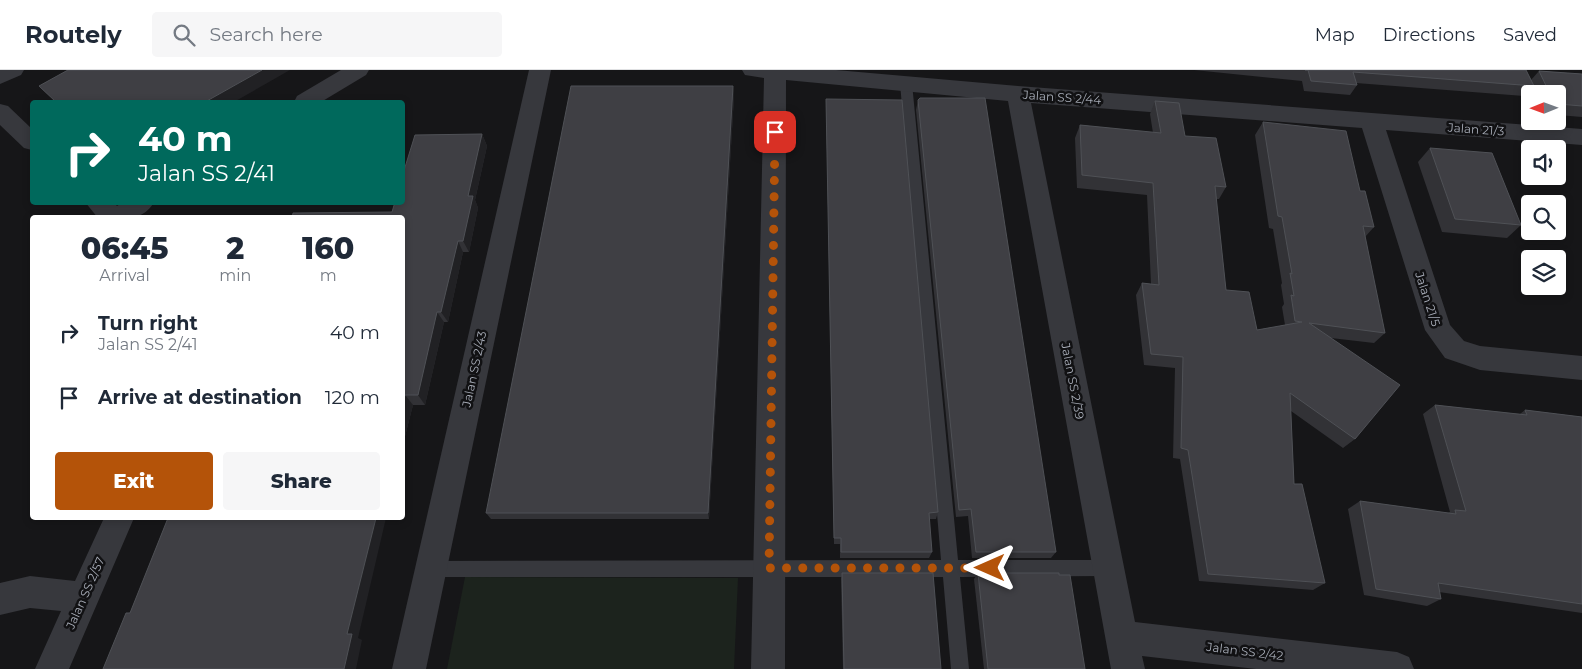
<!DOCTYPE html>
<style>
:root{--surface:#fff;--page:#f6f6f7;--text:#1f2937;--muted:#747a83;--line:#e0e1e3;--accent:#b45309}
body{margin:0;font-family:Montserrat,sans-serif;background:var(--page);color:var(--text);height:100vh;display:flex;flex-direction:column;font-size:19px;white-space:nowrap}
*{box-sizing:border-box;margin:0}
p{font-size:16px;color:var(--muted)}
.icon{flex:none;width:28px;height:28px;fill:none;stroke:currentColor;stroke-width:2;stroke-linecap:round;stroke-linejoin:round}
.map{position:relative;flex:1;overflow:hidden}
.details{position:absolute;left:30px;top:145px;width:375px;height:305px;display:flex;flex-direction:column;background:var(--surface);border-radius:5px;box-shadow:0 2px 8px #0003}
.details>*{flex:none}
.guide{position:absolute;left:30px;top:30px;width:375px;height:105px;border-radius:5px;box-shadow:0 2px 8px #0003;background:#00695c;color:#fff;overflow:hidden}
.needle{width:32px;rotate:269deg}
.tools{position:absolute;left:1521px;top:15px;display:grid;gap:10px}
.tools a{display:grid;place-items:center;width:45px;height:45px;border-radius:5px;background:var(--surface);box-shadow:0 2px 8px #0003;font-size:25px}
.pin{position:absolute;display:grid;place-items:center;width:42px;height:42px;color:#fff;margin:-21px;border-radius:10px;box-shadow:0 2px 8px #0006}
.me{position:absolute;width:55px;margin:-28px;rotate:270deg;stroke-linejoin:round;filter:drop-shadow(0 0 4px #0008)}
.turn{display:flex;align-items:center;gap:18px;height:105px;padding:0 25px;font-size:22px}
.turn .icon{width:65px;height:65px;stroke-width:2.5}
.turn b{display:block;font-size:35px;line-height:42px}
.eta{display:flex;justify-content:space-evenly;align-items:center;height:85px;text-align:center}
.eta b{font-size:30px;font-weight:800;line-height:35px}
.button{display:flex;gap:10px;margin-top:auto;padding:10px 25px}
.button a{flex:1;height:58px;border-radius:5px;background:var(--accent);color:#fff;font-size:20px;font-weight:800;line-height:58px;text-align:center}
.button a+a{background:var(--page);color:var(--text)}
ul{padding:0;list-style:none}
li{display:flex;align-items:center;gap:15px;height:65px;padding:0 25px}
li div{flex:1}
li b{display:block;font-size:19px}
li em{font-style:normal}
header{display:flex;align-items:center;gap:30px;box-sizing:border-box;height:70px;padding:0 25px;background:var(--surface);border-bottom:1px solid var(--line)}
header strong{font-size:24px}
nav{display:flex;gap:28px;margin-inline-start:auto;font-size:18px}
.search{width:350px;height:45px;background:var(--page);display:flex;align-items:center;gap:12px;box-sizing:border-box;padding:0 18px;border-radius:5px;color:var(--muted);font-size:19px}
.map>svg:first-child{display:block}
</style>
<header>
<strong>Routely</strong>
<div class="search"><svg class="icon" aria-label="search" viewBox="0 0 24 24"><circle cx="10" cy="10" r="6"/><path d="M15 15l6 6"/></svg>Search here</div>
<nav><a>Map</a><a>Directions</a><a>Saved</a></nav>
</header>
<div class="map">
<svg width="1582" height="599" viewBox="0 0 1582 599">
<rect width="100%" height="100%" fill="#161618"/>
<!-- green -->
<path fill="#1c231d" d="M465,507L738,508L734,599H447Z"/>
<g fill="none" stroke-linecap="round" stroke-linejoin="round">
<!-- lane -->
<path fill="#37383d" fill-rule="evenodd" d="M906,9L912,13L958,490H1108L1114,492L1117,498L1114,504L1108,506L960,507L969,599H951L943,507H431L425,505L422,499L425,493L431,491L941,490L900,13Z"/>
<!-- street -->
<g fill="#37383d" fill-rule="evenodd">
<path d="M0,0H24L21,5L0,14Z"/>
<path d="M341,0H369L366,5L321,32H294L297,26Z"/>
<path d="M529,0H551L426,599H392Z"/>
<path d="M742,0H836L1018,16L1582,59V75L1386,60L1450,255L1464,271L1480,276L1582,286V310L1480,300L1445,288L1425,260L1362,58L1031,33L1135,552L1397,582L1409,587L1414,599H1256L1142,586L1145,599H1111L1008,31L786,10L785,599H751L764,8L745,5Z"/>
<path d="M0,34L8,36L32,59V80L24,78L0,55Z"/>
<path d="M85,132H113L117,136L123,132H154C143,153 118,148 98,148Z"/>
<path d="M104,448H134L69,599H35L61,541L30,538L0,545V513L30,506L75,511Z"/>
</g>
</g>
<!-- wall -->
<g fill="#323236">
<path d="M1194,0H1526L1531,10L1539,1L1582,4V47L1558,45V24H1536L1533,17L1524,26L1356,13L1357,15L1350,25L1304,21L1302,11Z"/>
<path d="M733,16L734,26L709,449H491L486,443Z"/>
<path d="M826,29L938,442L936,449H929L932,482L929,488H840V474H834Z"/>
<path d="M918,30L1056,482L1051,488H972L968,446L956,447L916,40Z"/>
<path d="M1155,31L1226,117L1219,129H1216L1226,220L1257,260L1285,255L1282,237L1284,234L1281,215L1282,213L1273,159L1269,158L1255,65L1263,52L1360,121L1374,157L1365,167L1385,263L1374,273L1331,268L1355,369L1343,378L1291,341L1294,414L1325,513L1313,520L1199,511L1180,389L1173,388L1175,298L1144,295L1136,225L1142,213L1151,214L1147,125L1077,118L1075,68L1080,55L1153,63L1150,44Z"/>
<path d="M482,64L487,76L475,130L478,138L469,182H463L448,252H444L425,335H413L402,378L392,142Z"/>
<path d="M1430,78L1521,155L1507,168L1442,162L1418,92Z"/>
<path d="M1435,335L1520,344L1525,340L1582,347V543L1439,522L1441,529L1427,536L1364,525L1348,439L1360,431L1448,443L1450,442L1423,344Z"/>
<path d="M842,503L941,599H843L841,509Z"/>
<path d="M978,503L1085,599H984L974,509Z"/>
</g>
<!-- shaded-wall -->
<g fill="#212124">
<path d="M262,0H290L234,32H205Z"/>
<path d="M733,16L734,26L709,449L708,443Z"/>
<path d="M482,64L487,76L475,130L478,138L469,182L463,171L468,126Z"/>
<path d="M458,171L463,182L448,252L441,242Z"/>
<path d="M437,242L444,252L425,335L418,325Z"/>
<path d="M405,325L413,335L402,378V336Z"/>
<path d="M376,448H386L358,568L362,570L356,599H344L347,564Z"/>
</g>
<!-- building -->
<g fill="#3f3f44" stroke="#4f5156">
<path d="M68,0H262L205,32H56L39,16Z"/>
<path d="M1305,0H1526L1534,16L1353,2L1357,15L1311,11L1308,0Z"/>
<path d="M1539,1L1582,4V36L1558,34V24H1550Z"/>
<path d="M571,16H733L708,443H486Z"/>
<path d="M920,28H985L1056,482H976L971,439L959,440L918,30Z"/>
<path d="M826,29L902,30L938,442L929,443L932,482H841V468H834Z"/>
<path d="M1155,31L1179,33L1185,66L1216,68L1226,117L1215,116L1226,220L1249,222L1257,260L1302,252L1295,251L1291,225L1294,226L1290,203L1292,204L1282,147L1278,146L1263,52L1346,61L1360,121H1365L1374,157L1363,156L1385,263L1309,253L1400,315L1355,369L1290,323L1294,414H1302L1325,513L1208,504L1188,380L1181,378L1183,287L1151,284L1142,213L1159,215L1153,113L1082,105L1080,55L1161,63Z"/>
<path d="M482,64L468,126H473L463,171H458L441,242H437L418,325H405L402,336V148H292L293,143L392,142L395,132H402V107L415,65Z"/>
<path d="M1430,78L1492,83L1521,155L1455,149Z"/>
<path d="M1435,335L1527,345L1525,340L1582,347V534L1438,513L1441,529L1376,519L1360,431L1456,444L1455,440L1466,441Z"/>
<path d="M168,448H376L347,564H352L344,599H103L126,543H130Z"/>
<path d="M842,503H933L941,599H844Z"/>
<path d="M978,503H1059V505H1070L1085,599H988Z"/>
</g>
<g fill="none" stroke-linecap="round" stroke-linejoin="round">
<!-- route -->
<path stroke="#b45309" stroke-width="9" stroke-dasharray="0 16.2" d="M775,62L769,498H990"/>
</g>
<g text-anchor="middle" dominant-baseline="central" stroke-width="5" stroke-linejoin="round" paint-order="stroke">
<!-- street labels -->
<g font-size="12" fill="#a8adb8" stroke="#111113">
<text transform="translate(1062 27) rotate(4)">Jalan SS 2/44</text>
<text transform="translate(1476 59) rotate(4)">Jalan 21/3</text>
<text transform="translate(1428 229) rotate(72)">Jalan 21/5</text>
<text transform="translate(474 299) rotate(-78)">Jalan SS 2/43</text>
<text transform="translate(1073 311) rotate(79)">Jalan SS 2/39</text>
<text transform="translate(85 523) rotate(-66)">Jalan SS 2/57</text>
<text transform="translate(1245 581) rotate(7)">Jalan SS 2/42</text>
</g>
</g>
</svg>
<div class="tools">
<a><svg class="needle" viewBox="-14 -14 28 28"><path d="M0-13l5 13h-10z" fill="#e53935"/><path d="M0 13l5-13h-10z" fill="#747a83"/></svg></a>
<a><svg class="icon" aria-label="sound" viewBox="0 0 24 24"><path d="M4 9h4l5-4v14l-5-4H4zM17 9q2 3 0 6"/></svg></a>
<a><svg class="icon" aria-label="search" viewBox="0 0 24 24"><circle cx="10" cy="10" r="6"/><path d="M15 15l6 6"/></svg></a>
<a><svg class="icon" aria-label="layers" viewBox="0 0 24 24"><path d="M12 4l9 5-9 5-9-5zM3 14l9 5 9-5"/></svg></a>
</div>
<div class="pin" style="left:775px;top:62px;background:#d93025"><svg class="icon" aria-label="arrive" viewBox="0 0 24 24"><path d="M6 21V4h12l-3 4 3 4H6"/></svg></div>
<svg class="me" style="left:990px;top:498px" viewBox="-20 -20 40 40"><path d="M0-17L14 15 0 8-14 15z" fill="#b45309" stroke="#fff" stroke-width="4"/></svg>
<div class="guide">
<div class="turn"><svg class="icon" aria-label="right" viewBox="0 0 24 24"><path d="M7 20v-9h11M14 6l5 5-5 5"/></svg><div><b>40 m</b>Jalan SS 2/41</div></div>
</div>
<section class="details">
<div class="eta">
<div><b>06:45</b><p>Arrival</p></div>
<div><b>2</b><p>min</p></div>
<div><b>160</b><p>m</p></div>
</div>
<ul>
<li><svg class="icon" aria-label="right" viewBox="0 0 24 24"><path d="M7 20v-9h11M14 6l5 5-5 5"/></svg><div><b>Turn right</b><p>Jalan SS 2/41</p></div><em>40 m</em></li>
<li><svg class="icon" aria-label="arrive" viewBox="0 0 24 24"><path d="M6 21V4h12l-3 4 3 4H6"/></svg><div><b>Arrive at destination</b></div><em>120 m</em></li>
</ul>
<div class="button"><a>Exit</a><a>Share</a></div>
</section>
</div>
